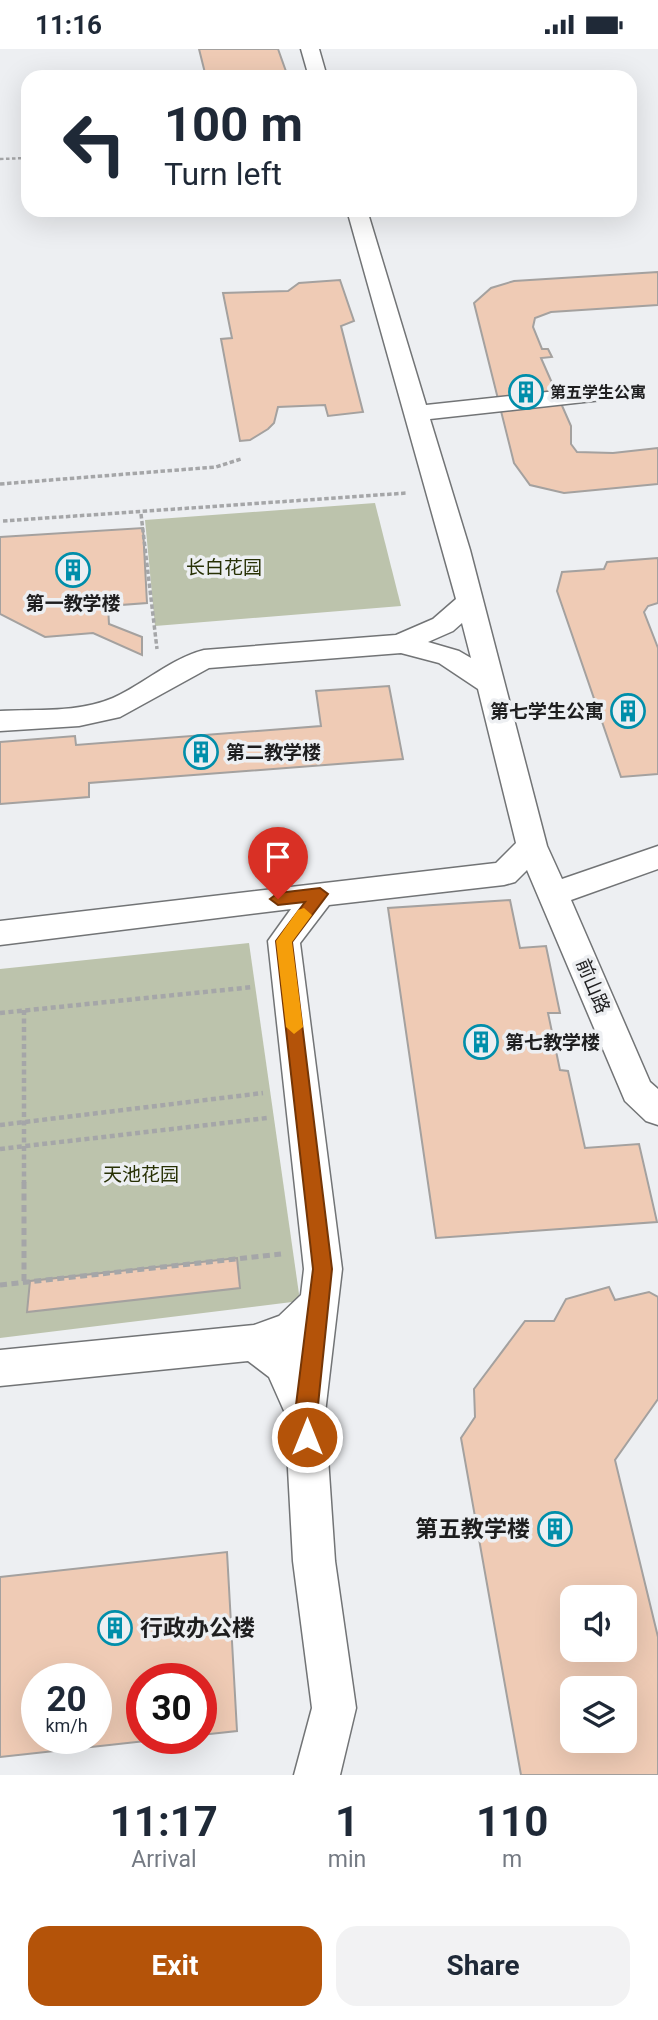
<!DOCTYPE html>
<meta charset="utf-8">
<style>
:root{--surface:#fff;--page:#f2f2f3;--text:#1f2937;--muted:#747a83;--accent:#b45309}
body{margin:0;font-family:Roboto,"Noto Sans SC",sans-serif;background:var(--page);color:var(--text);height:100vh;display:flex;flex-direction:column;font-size:26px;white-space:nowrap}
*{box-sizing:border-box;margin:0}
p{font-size:23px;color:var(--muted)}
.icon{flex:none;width:38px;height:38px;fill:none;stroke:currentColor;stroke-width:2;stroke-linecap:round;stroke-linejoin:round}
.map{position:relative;height:1726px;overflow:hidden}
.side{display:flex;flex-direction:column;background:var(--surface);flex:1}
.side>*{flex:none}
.banner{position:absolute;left:21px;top:21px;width:616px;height:147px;border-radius:21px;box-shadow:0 7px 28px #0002;background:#fff;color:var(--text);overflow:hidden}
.fabs{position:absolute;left:560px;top:1536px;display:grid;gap:14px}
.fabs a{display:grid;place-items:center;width:77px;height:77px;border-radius:14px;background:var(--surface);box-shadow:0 7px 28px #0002;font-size:35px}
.speed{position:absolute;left:21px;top:1614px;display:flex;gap:14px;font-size:35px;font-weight:700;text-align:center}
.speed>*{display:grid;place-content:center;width:91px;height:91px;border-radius:50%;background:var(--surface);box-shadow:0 7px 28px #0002;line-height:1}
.speed small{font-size:18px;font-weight:400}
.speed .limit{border:10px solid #d22;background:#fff;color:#111}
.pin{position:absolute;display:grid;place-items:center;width:60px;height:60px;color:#fff;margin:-72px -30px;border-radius:50% 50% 50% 0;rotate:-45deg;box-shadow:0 0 7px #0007}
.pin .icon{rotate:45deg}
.me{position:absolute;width:77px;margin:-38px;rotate:0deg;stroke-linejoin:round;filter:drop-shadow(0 0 5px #0008)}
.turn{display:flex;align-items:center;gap:24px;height:147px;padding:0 28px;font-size:32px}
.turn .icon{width:91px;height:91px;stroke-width:2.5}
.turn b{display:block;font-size:49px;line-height:60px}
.eta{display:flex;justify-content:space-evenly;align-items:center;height:119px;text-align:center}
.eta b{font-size:42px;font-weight:700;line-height:49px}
.primary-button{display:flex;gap:14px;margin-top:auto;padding:14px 28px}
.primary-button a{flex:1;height:80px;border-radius:21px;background:var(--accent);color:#fff;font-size:28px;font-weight:700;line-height:80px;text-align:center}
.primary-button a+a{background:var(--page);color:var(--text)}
.status{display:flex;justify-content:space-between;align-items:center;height:49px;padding:0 35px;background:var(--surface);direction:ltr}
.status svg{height:19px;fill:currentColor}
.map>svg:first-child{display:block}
</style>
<div class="status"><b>11:16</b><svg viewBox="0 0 49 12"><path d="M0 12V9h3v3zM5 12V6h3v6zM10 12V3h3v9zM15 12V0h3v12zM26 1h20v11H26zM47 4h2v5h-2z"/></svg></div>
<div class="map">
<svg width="658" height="1726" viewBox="0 0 658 1726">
<rect width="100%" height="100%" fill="#edeff2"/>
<!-- green -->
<g fill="#bcc3ac">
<path d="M375,454L401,557L155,577L145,471Z"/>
<path d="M249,894L300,1252L0,1289V920Z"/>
</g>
<!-- building -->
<g fill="#efcbb5" stroke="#a4a19f" stroke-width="2" fill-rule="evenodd">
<path d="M199,0H278L288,28H206Z"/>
<path d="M658,223V256L551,263L535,269L533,278L542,300H548L552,308L541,309L571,377V395L577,403L613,404L658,399V435L564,444L530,436L514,414L474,254L491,239L514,232Z"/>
<path d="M340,231L354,272L341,277L363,363L328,367L325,356L278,358L274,374L268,380L250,391L240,392L221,290L232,289L223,244L288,242L299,234Z"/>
<path d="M143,479L147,554L108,557L109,575L142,588V606L93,584L45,588L0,565V488Z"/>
<path d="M658,509V554L648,557L644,563L658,599V725L621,728L557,542L562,523L604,520L607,513Z"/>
<path d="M389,637L403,710L89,734V748L0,755V693L75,687L76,696L321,677L316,642Z"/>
<path d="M510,851L520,899L546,897L560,964H548L560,1021L568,1022L585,1099L639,1095L657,1173L436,1189L388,859Z"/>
<path d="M237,1209L240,1239L27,1263L30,1232Z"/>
<path d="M609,1238L615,1251L649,1243L658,1248V1350L615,1411L658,1588V1726H521L461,1389L475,1368L474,1340L525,1272H554L566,1250ZM572,1549H625V1601H572ZM572,1640H625V1692H572Z"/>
<path d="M227,1503L237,1682L201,1686V1629H142V1689H173L0,1708V1528ZM37,1629H96V1689H37Z"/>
</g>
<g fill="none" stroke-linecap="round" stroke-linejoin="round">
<!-- minor casing -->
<g stroke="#727476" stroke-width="3">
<g id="minor">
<path d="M301,0H319L327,28H309Z"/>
<path d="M347,161H367L426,356L602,337L610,339L614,344L610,349L602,351L430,370L470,501L547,797L562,830L658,797V820L571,851L650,1033L658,1040V1076L646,1072L625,1052L527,821L515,833L504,836L329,856L300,894L342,1220L325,1364L335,1512L356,1659L340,1726H294L312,1659L293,1512L285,1364L269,1328L248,1312L0,1337V1301L254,1276L279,1267L301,1246L304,1220L268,892L291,860L0,896V872L496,814L516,794L478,640L439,614L401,604L209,619L120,668L79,677L0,682V662C37,660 78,664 113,649C144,635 170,610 204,601L396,586L433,570L456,550ZM462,574L471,609L459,602L428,593L453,582Z"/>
</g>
</g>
<!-- path-far3 -->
<path stroke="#a5a6a8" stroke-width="2.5" stroke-dasharray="3.5 2.5" stroke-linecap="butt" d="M0,110L28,109"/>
<!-- path-far2 -->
<g stroke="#a5a6a8" stroke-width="3.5" stroke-dasharray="4.5 2.5" stroke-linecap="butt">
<path d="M0,435L216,418L241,410"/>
<path d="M141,465L157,600"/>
<path d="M3,472L407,444"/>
</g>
<!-- path-far1 -->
<g stroke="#a5a6a8" stroke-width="4.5" stroke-dasharray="5 3.5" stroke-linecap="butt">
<path d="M24,961V1134"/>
<path d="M0,964L253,938"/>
<path d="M0,1076L263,1044"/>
<path d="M0,1100L267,1069"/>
</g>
<!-- path -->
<g stroke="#a5a6a8" stroke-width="5" stroke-dasharray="7 4.5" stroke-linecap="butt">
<path d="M24,1133V1233"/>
<path d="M0,1236L281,1205"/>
</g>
<!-- minor -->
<use href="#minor" fill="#fff" fill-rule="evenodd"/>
</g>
<!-- route -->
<path fill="#b45309" stroke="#753606" stroke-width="2" d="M320,839L328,845L292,893L332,1220L314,1395L307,1398L300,1395L295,1364L313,1220L276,892L305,853L278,856L270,850L278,844Z"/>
<!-- slow -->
<path fill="#f59e0b" d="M304,859L312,866L292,893L303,978L294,985L286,978L276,892L298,861Z"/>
<!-- icons -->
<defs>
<g id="building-ring" transform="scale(1.75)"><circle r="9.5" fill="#edeff2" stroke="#008eaa" stroke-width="1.5"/><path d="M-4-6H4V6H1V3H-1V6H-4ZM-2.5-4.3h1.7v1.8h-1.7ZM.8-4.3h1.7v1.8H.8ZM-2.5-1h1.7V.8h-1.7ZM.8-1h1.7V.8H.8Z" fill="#008eaa"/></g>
</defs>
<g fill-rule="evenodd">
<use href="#building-ring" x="526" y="343"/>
<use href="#building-ring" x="73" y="521"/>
<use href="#building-ring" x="628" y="662"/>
<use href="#building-ring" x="201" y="703"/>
<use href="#building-ring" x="481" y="993"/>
<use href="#building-ring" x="555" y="1480"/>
<use href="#building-ring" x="115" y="1579"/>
</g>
<g text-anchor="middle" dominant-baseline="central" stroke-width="7" stroke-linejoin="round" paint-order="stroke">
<!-- far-poi labels -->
<g font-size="16" font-weight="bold" fill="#1e1e1f" stroke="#edeff2" text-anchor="start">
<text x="550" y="343">第五学生公寓</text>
</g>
<!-- park labels -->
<g font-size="19" fill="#283105" stroke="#edeff2">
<text x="224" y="518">长白花园</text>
<text x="141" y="1125">天池花园</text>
</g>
<!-- poi labels -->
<g font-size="19" font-weight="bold" fill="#1e1e1f" stroke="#edeff2" text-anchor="start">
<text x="73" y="554" text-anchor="middle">第一教学楼</text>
<text x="604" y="662" text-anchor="end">第七学生公寓</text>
<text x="226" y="703">第二教学楼</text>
<text x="505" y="993">第七教学楼</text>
</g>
<!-- street labels -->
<g font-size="19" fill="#1e1e1f" stroke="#edeff2">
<text transform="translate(593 937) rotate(67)">前山路</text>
</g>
<!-- near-poi labels -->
<g font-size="23" font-weight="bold" fill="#1e1e1f" stroke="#edeff2" text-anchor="end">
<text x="530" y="1480">第五教学楼</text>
<text x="140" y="1579" text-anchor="start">行政办公楼</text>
</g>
</g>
</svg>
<div class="fabs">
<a><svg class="icon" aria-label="sound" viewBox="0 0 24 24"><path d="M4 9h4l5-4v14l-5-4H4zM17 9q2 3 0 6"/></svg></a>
<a><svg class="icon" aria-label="layers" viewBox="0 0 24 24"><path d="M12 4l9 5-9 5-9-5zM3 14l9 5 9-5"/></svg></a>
</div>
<div class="speed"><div>20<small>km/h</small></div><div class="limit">30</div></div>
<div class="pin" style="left:278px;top:850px;background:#d93025"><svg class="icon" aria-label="arrive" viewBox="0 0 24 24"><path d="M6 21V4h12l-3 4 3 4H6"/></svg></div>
<svg class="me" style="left:307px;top:1388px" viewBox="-20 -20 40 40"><circle r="17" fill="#b45309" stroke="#fff" stroke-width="3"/><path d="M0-11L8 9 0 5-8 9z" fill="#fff"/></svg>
<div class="banner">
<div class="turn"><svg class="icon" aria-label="left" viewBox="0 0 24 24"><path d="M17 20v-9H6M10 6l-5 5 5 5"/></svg><div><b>100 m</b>Turn left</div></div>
</div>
</div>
<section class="side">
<div class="eta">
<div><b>11:17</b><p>Arrival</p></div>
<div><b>1</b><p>min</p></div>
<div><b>110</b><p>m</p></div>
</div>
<div class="primary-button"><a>Exit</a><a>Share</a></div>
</section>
